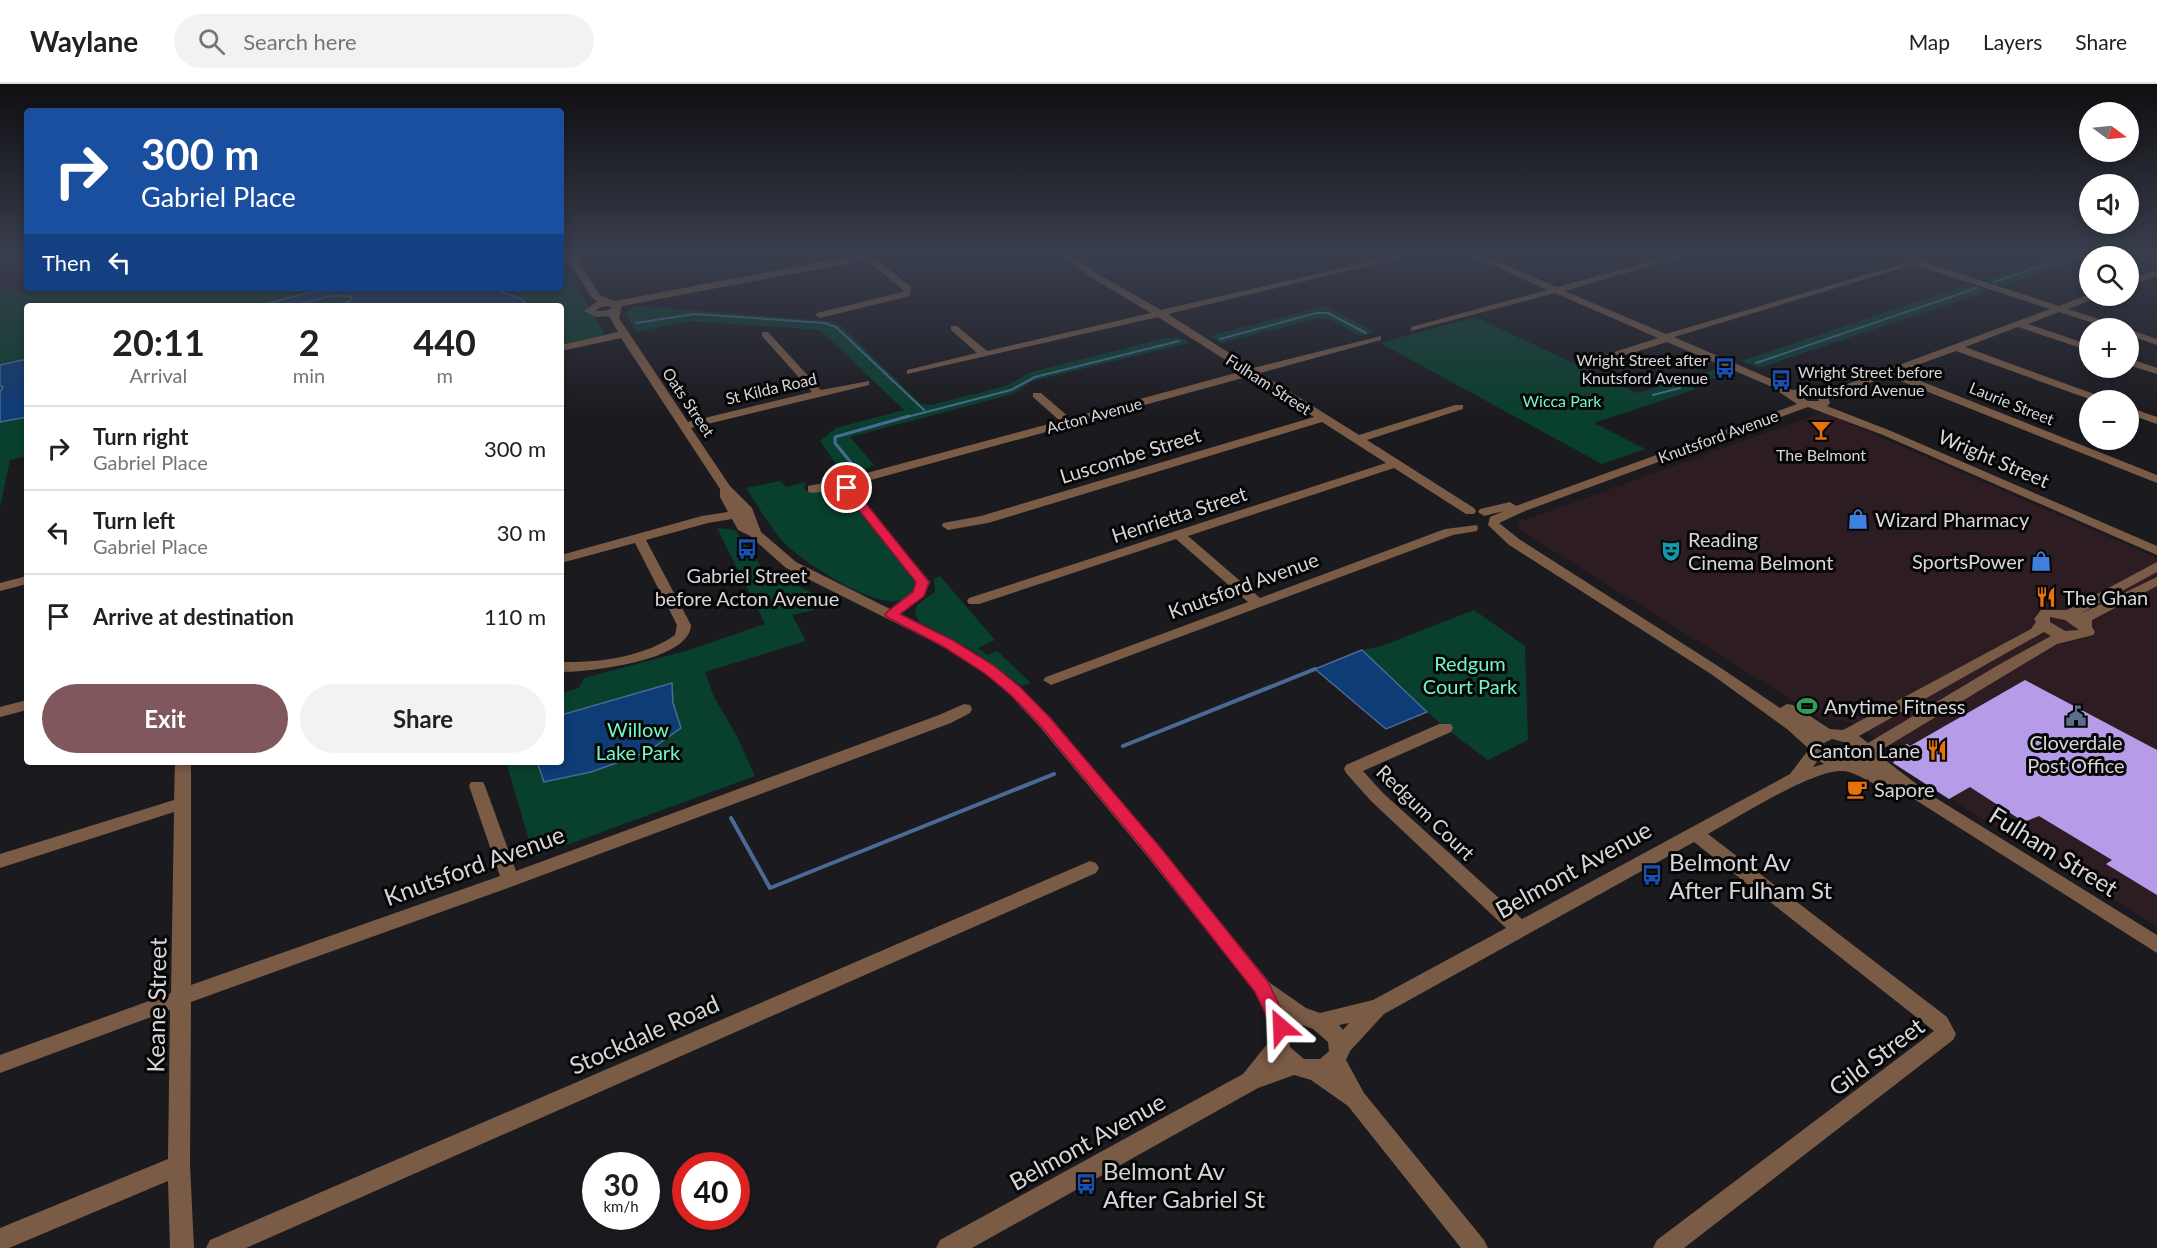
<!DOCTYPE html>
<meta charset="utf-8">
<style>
:root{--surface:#fff;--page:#f2f2f2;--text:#202124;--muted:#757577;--line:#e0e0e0;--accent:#7f575c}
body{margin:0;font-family:Lato,sans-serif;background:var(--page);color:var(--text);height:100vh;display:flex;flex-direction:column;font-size:22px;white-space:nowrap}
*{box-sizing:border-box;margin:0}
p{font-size:20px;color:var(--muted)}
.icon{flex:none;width:33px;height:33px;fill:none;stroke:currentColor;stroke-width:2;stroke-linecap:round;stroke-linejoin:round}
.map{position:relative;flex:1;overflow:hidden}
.sheet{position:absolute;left:24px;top:219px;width:540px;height:462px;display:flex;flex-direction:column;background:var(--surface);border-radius:6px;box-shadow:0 3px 9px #0003}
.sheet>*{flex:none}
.guide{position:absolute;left:24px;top:24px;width:540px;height:183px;border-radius:6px;box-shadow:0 3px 9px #0003;background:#1a4fa0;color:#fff;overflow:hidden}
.needle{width:39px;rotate:105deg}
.tools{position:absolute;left:2079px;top:18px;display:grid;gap:12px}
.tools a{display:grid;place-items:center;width:60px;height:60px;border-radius:50%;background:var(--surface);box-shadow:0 3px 9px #0003;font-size:30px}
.speed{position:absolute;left:582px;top:1068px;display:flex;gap:12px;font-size:30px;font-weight:700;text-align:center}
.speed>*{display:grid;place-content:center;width:78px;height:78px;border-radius:50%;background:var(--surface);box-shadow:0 3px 9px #0003;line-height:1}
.speed small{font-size:15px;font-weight:400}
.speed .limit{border:9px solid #d22;background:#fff;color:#111}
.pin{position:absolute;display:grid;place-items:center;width:51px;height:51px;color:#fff;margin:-26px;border:3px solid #fff;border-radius:50%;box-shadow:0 2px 6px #0007}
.me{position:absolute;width:66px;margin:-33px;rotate:334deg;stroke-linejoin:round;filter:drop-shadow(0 0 4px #0008)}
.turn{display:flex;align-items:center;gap:21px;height:126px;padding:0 18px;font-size:27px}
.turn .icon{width:78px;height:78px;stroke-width:2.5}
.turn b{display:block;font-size:42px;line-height:51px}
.then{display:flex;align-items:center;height:57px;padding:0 18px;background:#0003;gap:12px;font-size:22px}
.eta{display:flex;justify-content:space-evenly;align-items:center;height:102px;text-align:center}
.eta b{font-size:36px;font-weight:700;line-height:42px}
.primary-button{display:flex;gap:12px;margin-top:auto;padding:12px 18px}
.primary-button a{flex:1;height:69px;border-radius:36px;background:var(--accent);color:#fff;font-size:24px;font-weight:700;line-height:69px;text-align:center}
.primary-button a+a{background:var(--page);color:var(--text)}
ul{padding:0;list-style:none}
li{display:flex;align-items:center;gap:18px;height:84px;padding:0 18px;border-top:2px solid var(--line)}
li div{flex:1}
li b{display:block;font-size:22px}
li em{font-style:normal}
header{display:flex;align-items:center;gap:36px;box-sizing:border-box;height:84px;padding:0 30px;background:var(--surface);border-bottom:2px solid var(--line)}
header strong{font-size:28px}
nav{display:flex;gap:33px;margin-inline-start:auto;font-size:21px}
.search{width:420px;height:54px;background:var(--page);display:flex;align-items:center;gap:15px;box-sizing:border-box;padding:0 21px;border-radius:33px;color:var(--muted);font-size:22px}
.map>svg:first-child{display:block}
</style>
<header>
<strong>Waylane</strong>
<div class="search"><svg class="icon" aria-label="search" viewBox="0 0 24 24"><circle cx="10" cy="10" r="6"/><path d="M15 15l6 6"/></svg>Search here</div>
<nav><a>Map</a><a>Layers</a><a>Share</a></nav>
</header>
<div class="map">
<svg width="2157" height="1164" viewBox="0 0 2157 1164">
<rect width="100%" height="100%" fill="#1b1a1f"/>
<!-- commercial -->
<path fill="#2e1c23" d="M1823,328L2157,474V843L1889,677L1885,669L1892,664L1851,638L1822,635L1519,445V438Z"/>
<!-- education -->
<path fill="#231f2f" d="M0,170H27L28,204L0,209Z"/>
<!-- green -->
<g fill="#093f2d">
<path d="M2062,170H2097L2003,202L1985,196Z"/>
<path d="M561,177L606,252L561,261V222H27V372L10,376L0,423V209L28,204H561Z"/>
<path d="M1969,200L1988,207L1759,284L1741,277Z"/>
<path d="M636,222L829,237L840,241L921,320L931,321L1006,302L1031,288L1166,254H1182L1189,259L1032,297L1013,310L850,353L874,381L860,387L842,389L820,357L836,344L904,326L820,246L688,237L637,248L625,229Z"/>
<path d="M1326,222L1375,248L1360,252L1330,235L1319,234L1221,259L1209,252Z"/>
<path d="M1475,233L1637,309L1723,283L1733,288L1690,302L1696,305L1594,339L1645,365L1602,380L1380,259Z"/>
<path d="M780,397L786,403L806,398L804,404L809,409L836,404L841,406L916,495C912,555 800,476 783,458C769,442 758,422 746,404Z"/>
<path d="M717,444L735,446L762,483L835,521L792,531L806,557L705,588L714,613L737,652L755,692L534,773L506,678H561V609L579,604L584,594L689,566L765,540Z"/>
<path d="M940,492L995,556L978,564L988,571L997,567L1031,599L1021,602L972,566L919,538L915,530L917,521L935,508L934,495Z"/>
<path d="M1474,526L1525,562L1528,656L1488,676L1445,644L1362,566L1379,563Z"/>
</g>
<!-- water -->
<g fill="#0e3c77" stroke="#4a6a94" stroke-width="1.5">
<path d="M326,204H492L522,215L527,222H335L350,217L352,213C334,208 313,217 296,221C285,225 270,222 258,222Z"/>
<path d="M27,275V333L0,338V308L3,303L0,301V281Z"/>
<path d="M1362,566L1427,628L1386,645L1315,585Z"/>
<path d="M672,599L673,619L681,644L647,668L591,688L544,698L537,678H561V631Z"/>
</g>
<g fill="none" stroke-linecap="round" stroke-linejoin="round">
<!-- stream-far2 -->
<g stroke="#4a6a94" stroke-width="2">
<path d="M1994,198L2076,170"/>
<path d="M636,239L695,230L824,239L836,243L924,326"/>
<path d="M1220,255L1316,229H1328L1366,249"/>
<path d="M1756,279L1977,204"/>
<path d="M1653,311L1680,304"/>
<path d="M903,334L1011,306L1035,293L1179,257"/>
</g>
<!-- stream-far1 -->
<path stroke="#4a6a94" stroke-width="3" d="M853,381L835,359V353L909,332"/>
<!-- stream -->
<g stroke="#4a6a94" stroke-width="4">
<path d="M1123,662L1315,585"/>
<path d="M731,734L770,804L1054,690"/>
</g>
</g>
<!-- building -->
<path fill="#b69be8" d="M2025,596L2157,666V811L2106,780L2112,776L2039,732L2024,738L1970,703L1949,715L1893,679L1895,676L1887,671L1907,660L1910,662Z"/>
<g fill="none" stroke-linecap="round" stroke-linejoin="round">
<!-- minor -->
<g fill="#795b46" fill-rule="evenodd">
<path d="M566,170H574L600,211L615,217L861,170H887L875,174L911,203L910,212L820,234L815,231L817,229L903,208V206L867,176L622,222L619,234L688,338L812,308L762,252V248H768L821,306L869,297V301L691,344L730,402L752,424L761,448L796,478L890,525L913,507L916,498L842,405L812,409L808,408V402C825,398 842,399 859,391L1060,337L1033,313V309H1041L1070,334L1243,287L1158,233L907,290V286L977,269L951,246V242H957L987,267L1151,229L1092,194L1060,170H1070L1098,190L1161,226L1402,170H1417L1168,230L1253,284L1381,252V256L1260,289L1359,351L1455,321H1463V325L1367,356L1474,424L1476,427L1474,430H1466L1394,384L1188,452L1260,514L1445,445L1477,441L1478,444L1477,447L1453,451L1051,601L1043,596L1046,593L1248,518L1176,455L979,520H969L967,517L969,514L1386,379L1322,338L988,439L948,446L942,442L943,439L981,432L1314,333L1250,292L867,397L854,403L855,407L930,498L924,512L901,530L954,557L993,582L1020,603L1051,634L1159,762L1270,899L1306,924L1320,929L1373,916L1506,844L1371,717L1346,689L1344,685L1346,681L1439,640H1451L1453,644L1451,648L1363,687L1383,709L1522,835L1790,690L1809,665L1787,645L1711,590L1509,461L1488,441L1490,433L1504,427L1484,432L1478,428L1480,425L1510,418L1516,422L1797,320L1770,302L1667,258L1591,282H1583V278L1658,254L1555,209L1411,247V243L1547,206L1468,170H1479L1557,203L1678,170H1692L1565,207L1666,250L1912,177V181L1674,253L1778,298L1792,306L1808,304L1827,310L1830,319L1827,322L1891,347L2157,462V471L1883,351L1808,323L1525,427L1499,439L1519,455L1721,584L1780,624L1787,620L1793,621L1830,645L1843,646L2031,545L2036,538L2034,535L2041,526H2067L2157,478V488L2078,531L2157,493V502L2092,536V543L2095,548L2093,551L2057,560L1876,669L1931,711L2157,851V869L1906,710C1889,715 1861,687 1842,687C1812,686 1737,734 1708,750L1947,933L1956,950L1953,956L1684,1164H1653L1657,1156L1934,947L1694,758L1384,930L1350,967L1346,976L1364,1009L1484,1156L1488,1164H1461L1348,1022L1311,996L1294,991L1258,1004L972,1164H936L940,1156L1243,990L1268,959L1271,943L1255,908L1147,772L1039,642L1010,611L983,588L944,563L786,484L750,452L738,446L732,435L708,439L646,456L691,541C690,577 589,588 561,588V578C598,579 644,573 675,551L677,541L635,459L561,479V471L702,432L728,428L720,413V405L621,254L561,267V261L618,248L609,232L596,233L584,227L597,217L591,213ZM609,222L612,224L604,227H595L600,223ZM1800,310L1818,314L1819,317H1808L1799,311ZM2050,533L2065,536L2079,546L2065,547L2050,538ZM2044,548L2051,552L2000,580L1868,659L1859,652ZM1832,655L1847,659L1861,671V674C1847,681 1830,673 1824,659ZM1818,676L1824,680L1813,683ZM1349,939L1343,946L1339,941ZM1302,941L1313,945L1328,958L1329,967L1320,975H1304L1290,963L1289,950L1293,944Z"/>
<path d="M1918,176L2059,222L2090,210L2098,212L2097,214L2068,225L2120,242L2122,244H2109L2059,228L2028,240L2090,261V267L2018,243L1965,263L2105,314L2106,316H2092L1956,267L1898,288L2157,391V399L1888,292L1842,309H1834V305L2050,225L1915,181L1914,179Z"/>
<path d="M2157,186V192L2128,202V196Z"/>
<path d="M2128,245L2157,255V261L2128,251Z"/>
<path d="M2128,274L2157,284V290L2128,281Z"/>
<path d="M2128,323L2157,333V340L2128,330Z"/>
<path d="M27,492V500L0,507V499Z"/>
<path d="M27,616V626L0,633V623Z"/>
<path d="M964,620L970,621L972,625L970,629L951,639L516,801L191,918L190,1081L194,1164H170L168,1097L9,1164H0V1144L168,1075L170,926L0,989V971L171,909L174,728L0,784V770L174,716L175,678H191V901L500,792L469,702L471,698H483L485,702L516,787L939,631Z"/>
<path d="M1090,777L1096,779L1099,784L1096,789L246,1164H206L210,1156Z"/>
</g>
</g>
<!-- sky -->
<linearGradient id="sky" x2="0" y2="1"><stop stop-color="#0f0e11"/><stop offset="0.51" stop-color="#393e4d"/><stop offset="1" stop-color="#393e4d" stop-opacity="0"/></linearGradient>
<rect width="2157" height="333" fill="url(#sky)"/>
<!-- route -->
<path fill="#e11d48" stroke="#92132f" stroke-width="1.5" d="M847,400L851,401L929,498L924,512L900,530L954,557L993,581L1020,603L1050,634L1159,762L1268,898L1290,943L1288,948L1281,951L1274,948L1255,908L1148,771L1040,641L1010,610L983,588L944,563L887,533L885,531L887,528L913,508L916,498L843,406L841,404Z"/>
<!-- icons -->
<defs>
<g id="bus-bare" transform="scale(1.62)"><path d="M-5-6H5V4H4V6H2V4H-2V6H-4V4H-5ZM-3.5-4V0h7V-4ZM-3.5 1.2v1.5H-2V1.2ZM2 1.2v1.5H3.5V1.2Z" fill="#1a4fb4" stroke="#060607" stroke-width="2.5" paint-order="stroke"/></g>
<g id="bar-bare" transform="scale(1.62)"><path d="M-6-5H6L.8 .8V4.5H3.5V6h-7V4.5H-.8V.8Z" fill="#e8710a" stroke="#060607" stroke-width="2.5" paint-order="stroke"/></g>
<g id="shop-bare" transform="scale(1.62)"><path d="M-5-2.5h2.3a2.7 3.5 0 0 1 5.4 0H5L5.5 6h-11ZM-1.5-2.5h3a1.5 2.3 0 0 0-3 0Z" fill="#3f7fe0" stroke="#060607" stroke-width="2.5" paint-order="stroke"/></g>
<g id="theatre-bare" transform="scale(1.62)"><path d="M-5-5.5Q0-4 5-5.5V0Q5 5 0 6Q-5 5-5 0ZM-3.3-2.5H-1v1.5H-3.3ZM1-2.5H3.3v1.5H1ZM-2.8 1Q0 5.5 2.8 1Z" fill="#0f9aa8" stroke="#060607" stroke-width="2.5" paint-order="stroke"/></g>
<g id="restaurant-bare" transform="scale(1.62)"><path d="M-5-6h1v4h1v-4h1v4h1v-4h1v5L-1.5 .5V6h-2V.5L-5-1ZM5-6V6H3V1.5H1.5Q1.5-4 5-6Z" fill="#e8710a" stroke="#060607" stroke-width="2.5" paint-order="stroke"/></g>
<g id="stadium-bare" transform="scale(1.62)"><path d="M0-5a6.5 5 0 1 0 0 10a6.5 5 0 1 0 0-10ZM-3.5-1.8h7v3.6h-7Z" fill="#2e9e5b" stroke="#060607" stroke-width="2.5" paint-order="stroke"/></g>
<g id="civic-bare" transform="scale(1.62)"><path d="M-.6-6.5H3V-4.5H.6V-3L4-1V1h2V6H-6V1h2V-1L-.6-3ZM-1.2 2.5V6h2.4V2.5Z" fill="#5c6f8a" stroke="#060607" stroke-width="2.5" paint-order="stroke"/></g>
<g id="cafe-bare" transform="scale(1.62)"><path d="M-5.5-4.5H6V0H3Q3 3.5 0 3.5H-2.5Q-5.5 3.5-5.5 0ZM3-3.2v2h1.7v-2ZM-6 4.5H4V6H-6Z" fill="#e8710a" stroke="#060607" stroke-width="2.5" paint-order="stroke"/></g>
</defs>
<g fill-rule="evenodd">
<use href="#bus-bare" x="1725" y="284"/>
<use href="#bus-bare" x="1781" y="296"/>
<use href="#bar-bare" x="1821" y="346"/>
<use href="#shop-bare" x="1858" y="435"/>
<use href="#bus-bare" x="747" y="465"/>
<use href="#theatre-bare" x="1671" y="467"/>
<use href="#shop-bare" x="2041" y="477"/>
<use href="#restaurant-bare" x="2046" y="513"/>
<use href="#stadium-bare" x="1807" y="622"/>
<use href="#civic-bare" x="2076" y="632"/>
<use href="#restaurant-bare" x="1937" y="666"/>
<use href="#cafe-bare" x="1857" y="705"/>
<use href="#bus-bare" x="1652" y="791"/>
<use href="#bus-bare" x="1086" y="1100"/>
</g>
<g text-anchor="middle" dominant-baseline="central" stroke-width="6" stroke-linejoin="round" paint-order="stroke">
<!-- far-poi labels -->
<g font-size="16" fill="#d6d5d9" stroke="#060607" text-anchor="end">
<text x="1708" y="275">Wright Street after<tspan x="1708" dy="18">Knutsford Avenue</tspan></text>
<text x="1798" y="287" text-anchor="start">Wright Street before<tspan x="1798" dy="18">Knutsford Avenue</tspan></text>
<text x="1821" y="370" text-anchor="middle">The Belmont</text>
</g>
<!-- far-street labels -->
<g font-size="16" fill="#d6d5d9" stroke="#060607">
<text transform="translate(1269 300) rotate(33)">Fulham Street</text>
<text transform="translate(771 304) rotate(-13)">St Kilda Road</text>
<text transform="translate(689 318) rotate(56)">Oats Street</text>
<text transform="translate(2012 319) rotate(22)">Laurie Street</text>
<text transform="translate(1094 331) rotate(-15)">Acton Avenue</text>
<text transform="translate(1718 352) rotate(-20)">Knutsford Avenue</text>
</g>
<!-- far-park labels -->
<g font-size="16" fill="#71f9c3" stroke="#060607">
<text x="1562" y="316">Wicca Park</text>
</g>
<!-- street labels -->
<g font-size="20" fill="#d6d5d9" stroke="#060607">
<text transform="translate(1130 371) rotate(-17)">Luscombe Street</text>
<text transform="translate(1994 374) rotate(23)">Wright Street</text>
<text transform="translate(1179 430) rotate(-18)">Henrietta Street</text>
<text transform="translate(1243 501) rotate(-20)">Knutsford Avenue</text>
<text transform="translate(1426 728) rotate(44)">Redgum Court</text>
</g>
<!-- poi labels -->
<g font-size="20" fill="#d6d5d9" stroke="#060607" text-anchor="start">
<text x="1875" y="435">Wizard Pharmacy</text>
<text x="1688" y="455">Reading<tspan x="1688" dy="23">Cinema Belmont</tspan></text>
<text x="2024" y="477" text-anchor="end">SportsPower</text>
<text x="747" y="491" text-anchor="middle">Gabriel Street<tspan x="747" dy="23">before Acton Avenue</tspan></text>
<text x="2063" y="513">The Ghan</text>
<text x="1824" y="622">Anytime Fitness</text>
<text x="2076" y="658" text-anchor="middle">Cloverdale<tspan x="2076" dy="23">Post Office</tspan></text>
<text x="1920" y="666" text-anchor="end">Canton Lane</text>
<text x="1874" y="705">Sapore</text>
</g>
<!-- park labels -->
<g font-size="20" fill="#71f9c3" stroke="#060607">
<text x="1470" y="579">Redgum<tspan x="1470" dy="23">Court Park</tspan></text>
<text x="638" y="645">Willow<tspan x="638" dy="23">Lake Park</tspan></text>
</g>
<!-- near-street labels -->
<g font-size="24" fill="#d6d5d9" stroke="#060607">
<text transform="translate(2054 767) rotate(32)">Fulham Street</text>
<text transform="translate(474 781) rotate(-20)">Knutsford Avenue</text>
<text transform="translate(1573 785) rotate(-29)">Belmont Avenue</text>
<text transform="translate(156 921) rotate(-89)">Keane Street</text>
<text transform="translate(644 950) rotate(-24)">Stockdale Road</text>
<text transform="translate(1876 972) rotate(-37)">Gild Street</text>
<text transform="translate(1087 1057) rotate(-29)">Belmont Avenue</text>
</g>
<!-- near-poi labels -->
<g font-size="24" fill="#d6d5d9" stroke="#060607" text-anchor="start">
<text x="1669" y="777">Belmont Av<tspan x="1669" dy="28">After Fulham St</tspan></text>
<text x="1103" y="1086">Belmont Av<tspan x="1103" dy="28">After Gabriel St</tspan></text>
</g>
</g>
</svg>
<div class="tools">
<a><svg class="needle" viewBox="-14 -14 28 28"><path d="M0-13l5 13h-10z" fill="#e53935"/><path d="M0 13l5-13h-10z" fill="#757577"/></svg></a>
<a><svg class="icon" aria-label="sound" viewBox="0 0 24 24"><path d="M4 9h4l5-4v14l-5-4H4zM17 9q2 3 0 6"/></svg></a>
<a><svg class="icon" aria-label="search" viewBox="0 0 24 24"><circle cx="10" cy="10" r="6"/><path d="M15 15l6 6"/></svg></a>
<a>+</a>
<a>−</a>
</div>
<div class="speed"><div>30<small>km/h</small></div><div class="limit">40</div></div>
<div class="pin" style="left:847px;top:404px;background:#d93025"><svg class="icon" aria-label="arrive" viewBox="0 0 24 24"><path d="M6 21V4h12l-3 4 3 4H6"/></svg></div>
<svg class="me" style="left:1281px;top:943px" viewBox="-20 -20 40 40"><path d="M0-17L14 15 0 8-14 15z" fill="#e11d48" stroke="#fff" stroke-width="4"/></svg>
<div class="guide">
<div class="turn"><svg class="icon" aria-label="right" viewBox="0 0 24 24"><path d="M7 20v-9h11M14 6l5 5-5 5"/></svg><div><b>300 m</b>Gabriel Place</div></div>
<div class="then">Then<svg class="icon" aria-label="left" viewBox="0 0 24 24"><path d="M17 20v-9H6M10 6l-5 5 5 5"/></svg></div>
</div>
<section class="sheet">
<div class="eta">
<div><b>20:11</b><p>Arrival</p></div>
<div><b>2</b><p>min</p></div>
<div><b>440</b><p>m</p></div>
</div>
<ul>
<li><svg class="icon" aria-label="right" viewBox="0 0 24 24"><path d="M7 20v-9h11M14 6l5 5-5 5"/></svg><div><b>Turn right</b><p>Gabriel Place</p></div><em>300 m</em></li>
<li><svg class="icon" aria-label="left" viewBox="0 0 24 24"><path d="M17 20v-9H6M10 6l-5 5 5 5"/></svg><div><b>Turn left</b><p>Gabriel Place</p></div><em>30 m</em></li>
<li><svg class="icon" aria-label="arrive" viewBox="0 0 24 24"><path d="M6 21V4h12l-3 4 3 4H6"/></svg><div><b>Arrive at destination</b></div><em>110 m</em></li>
</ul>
<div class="primary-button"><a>Exit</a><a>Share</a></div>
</section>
</div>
